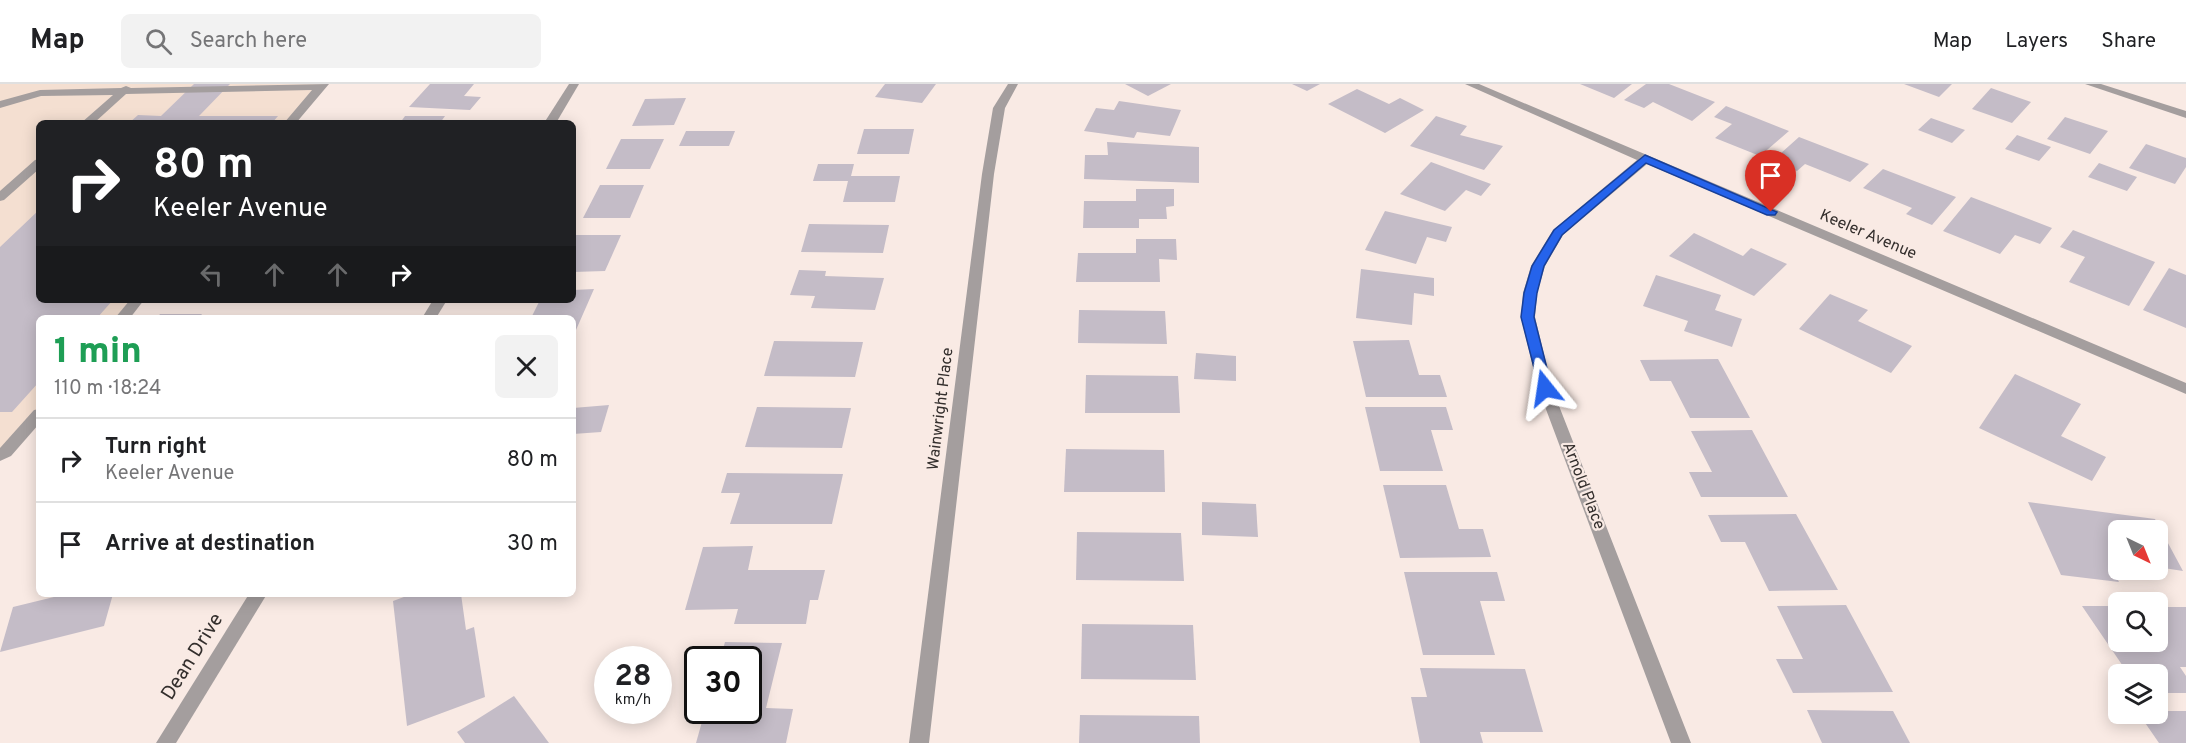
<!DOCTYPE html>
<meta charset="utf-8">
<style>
:root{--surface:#fff;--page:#f2f2f2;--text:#202124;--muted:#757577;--line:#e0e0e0}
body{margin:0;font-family:Overpass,sans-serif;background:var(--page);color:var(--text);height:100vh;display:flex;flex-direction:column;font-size:22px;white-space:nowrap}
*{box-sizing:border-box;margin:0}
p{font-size:20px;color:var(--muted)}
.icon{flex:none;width:33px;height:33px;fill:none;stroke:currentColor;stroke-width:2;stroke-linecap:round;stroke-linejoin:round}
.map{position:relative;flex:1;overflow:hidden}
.sheet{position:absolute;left:36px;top:231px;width:540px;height:282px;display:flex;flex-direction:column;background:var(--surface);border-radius:9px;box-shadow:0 3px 15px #0003}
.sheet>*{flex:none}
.banner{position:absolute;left:36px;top:36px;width:540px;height:183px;border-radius:9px;box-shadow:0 3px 15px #0003;background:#202124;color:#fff;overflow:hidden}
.needle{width:39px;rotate:137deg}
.tools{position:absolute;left:2108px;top:436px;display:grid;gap:12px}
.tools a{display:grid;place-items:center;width:60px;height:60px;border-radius:9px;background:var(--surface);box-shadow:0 3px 15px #0003;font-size:30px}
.speed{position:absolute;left:594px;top:562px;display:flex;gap:12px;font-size:30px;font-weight:700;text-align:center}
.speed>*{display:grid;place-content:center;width:78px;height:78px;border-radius:50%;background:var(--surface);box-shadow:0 3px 15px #0003;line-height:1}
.speed small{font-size:15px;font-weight:400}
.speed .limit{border:3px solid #111;border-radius:9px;background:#fff;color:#111}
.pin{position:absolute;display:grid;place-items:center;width:51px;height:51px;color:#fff;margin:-62px -26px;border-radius:50% 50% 50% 0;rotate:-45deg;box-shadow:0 0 6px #0007}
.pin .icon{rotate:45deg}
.me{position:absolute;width:66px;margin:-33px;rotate:345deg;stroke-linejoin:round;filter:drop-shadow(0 0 4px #0008)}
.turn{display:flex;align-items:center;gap:21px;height:126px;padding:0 18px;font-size:27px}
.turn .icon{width:78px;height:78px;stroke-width:2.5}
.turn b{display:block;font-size:42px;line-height:51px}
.lanes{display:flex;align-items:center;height:57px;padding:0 18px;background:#0003;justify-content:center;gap:30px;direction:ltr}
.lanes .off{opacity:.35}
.round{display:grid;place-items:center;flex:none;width:63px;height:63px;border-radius:9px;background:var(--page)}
.headline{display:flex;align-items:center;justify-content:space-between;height:102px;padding:0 18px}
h1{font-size:36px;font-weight:800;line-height:45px;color:#1e9e55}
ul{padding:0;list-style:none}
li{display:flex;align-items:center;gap:18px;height:84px;padding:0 18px;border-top:2px solid var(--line)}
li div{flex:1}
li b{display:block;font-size:22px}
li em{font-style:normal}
header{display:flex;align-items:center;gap:36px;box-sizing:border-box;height:84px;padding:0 30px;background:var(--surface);border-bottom:2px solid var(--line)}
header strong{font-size:28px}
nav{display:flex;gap:33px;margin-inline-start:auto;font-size:21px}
.search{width:420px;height:54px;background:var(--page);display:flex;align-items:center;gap:15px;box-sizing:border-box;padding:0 21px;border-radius:9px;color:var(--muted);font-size:22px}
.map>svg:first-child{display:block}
</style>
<header>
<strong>Map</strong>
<div class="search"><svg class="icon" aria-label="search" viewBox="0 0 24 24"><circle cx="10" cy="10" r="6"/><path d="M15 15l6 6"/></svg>Search here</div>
<nav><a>Map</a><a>Layers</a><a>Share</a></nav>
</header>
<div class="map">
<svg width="2186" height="659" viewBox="0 0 2186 659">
<rect width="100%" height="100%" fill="#f9eae4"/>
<!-- commercial -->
<path fill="#f4dfd1" d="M0,0H324L290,39H39V216H137L122,234H39V330L0,371Z"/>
<!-- building -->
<g fill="#c4bcc7">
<path d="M194,0H230L199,32H278L272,39H129L138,31L161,32Z"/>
<path d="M430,0H474L464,12L481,13L470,26L409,23Z"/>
<path d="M885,0H936L922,19L875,13Z"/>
<path d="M1125,0H1171L1148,12Z"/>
<path d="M1292,0H1320L1307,7Z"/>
<path d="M1580,0H1632L1614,14Z"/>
<path d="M1646,0H1669L1715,18L1692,37L1653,18L1644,24L1624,16Z"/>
<path d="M1904,0H1952L1939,13Z"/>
<path d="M1991,4L2031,18L2012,39L1972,25Z"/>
<path d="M1357,5L1389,20L1400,14L1424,26L1385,49L1328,20Z"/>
<path d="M686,14L674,41L632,42L645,15Z"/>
<path d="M1119,17L1181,26L1170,52L1137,48L1134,54L1084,47L1096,24L1114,26Z"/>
<path d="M1726,22L1789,47L1760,72L1715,54L1732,40L1714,33Z"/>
<path d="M405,32H445L440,39H400Z"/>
<path d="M1436,32L1467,42L1460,51L1503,62L1484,86L1410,62Z"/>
<path d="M2065,33L2108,47L2090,70L2047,55Z"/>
<path d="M1931,34L1965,46L1952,59L1918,46Z"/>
<path d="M864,45H914L909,70H857Z"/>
<path d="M686,47H735L729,62H679Z"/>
<path d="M2017,51L2051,63L2039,77L2005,65Z"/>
<path d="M1799,53L1869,80L1850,98L1805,80L1797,87L1772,77Z"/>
<path d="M621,55H664L650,85H606Z"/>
<path d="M1107,58L1199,63V99L1084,95L1085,71H1108Z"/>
<path d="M2146,60L2186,74V83L2175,100L2129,84Z"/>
<path d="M1431,78L1491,100L1481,112L1466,106L1445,127L1400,110Z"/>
<path d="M2099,79L2137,93L2127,107L2088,93Z"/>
<path d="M818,80H854L851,92H900L895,118H843L848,97H813Z"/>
<path d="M1883,85L1956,113L1932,141L1906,130L1912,124L1863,104Z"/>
<path d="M600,101H644L630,134H583Z"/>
<path d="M1136,105H1174V122L1166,123L1167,135H1139V144H1083L1084,117H1136Z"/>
<path d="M1971,113L2052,144L2040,160L2015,151L2000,170L1943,147Z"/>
<path d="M39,126V216H113L97,234H39V298L12,328H0V163Z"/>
<path d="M1385,127L1452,143L1446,158L1427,153L1416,180L1365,166Z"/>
<path d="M809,140L889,141L883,169L801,168Z"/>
<path d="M2073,146L2155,178L2129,222L2069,198L2085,173L2060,163Z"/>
<path d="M1694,149L1743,172L1751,164L1787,180L1754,212L1669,172Z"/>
<path d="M575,151H621L605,187L573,188Z"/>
<path d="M1136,155H1176L1177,176L1159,175L1160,198H1076L1078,169H1136Z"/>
<path d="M2169,184L2186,191V244L2143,226Z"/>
<path d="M1361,185L1434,194V212L1414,209L1412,241L1356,234Z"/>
<path d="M799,186L826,187L825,192L884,194L875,226L811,224L815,212L790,211Z"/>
<path d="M1656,191L1721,211L1715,226L1742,235L1732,263L1684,247L1688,237L1643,222Z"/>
<path d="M594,205L576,246H573V234H531L540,216H573V206Z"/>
<path d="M1830,210L1868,226L1858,237L1912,262L1891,289L1799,245Z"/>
<path d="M1079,226L1165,227L1167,260L1078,259Z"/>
<path d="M160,230H202L199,234H157Z"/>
<path d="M1409,256L1419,291H1440L1447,313H1366L1353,257Z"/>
<path d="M774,257L863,258L855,293L764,292Z"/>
<path d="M1196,269L1236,272V297L1194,295Z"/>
<path d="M1718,275L1750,334H1690L1671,297H1650L1640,276Z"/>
<path d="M2015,290L2081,320L2061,352L2106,373L2092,397L1979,344Z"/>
<path d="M1086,291L1178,292L1180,329H1085Z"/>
<path d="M609,321L601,348L573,350V324Z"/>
<path d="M757,323L851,324L842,364L745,363Z"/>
<path d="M1365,323H1446L1453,346H1431L1443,387H1380Z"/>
<path d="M1752,346L1788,413H1701L1689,388H1712L1691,347Z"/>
<path d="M1066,365L1164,366L1165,408H1064Z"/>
<path d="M727,389L843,390L832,440H730L740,409H721Z"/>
<path d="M1383,401H1446L1459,445H1483L1491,473L1400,474Z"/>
<path d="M1202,418L1256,420L1258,453L1202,451Z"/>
<path d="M2028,418L2155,435L2183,487L2157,483V447H2118V478L2108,476L2119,498L2061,491Z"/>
<path d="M1796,430L1838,506L1769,507L1745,458H1721L1708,431Z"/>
<path d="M1077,448L1181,449L1184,497L1076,496Z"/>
<path d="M753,462L748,486H825L818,516H810L806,540H734L738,525L685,526L703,463Z"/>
<path d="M1404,488H1497L1505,517H1480L1495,571H1423Z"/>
<path d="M59,510H113L104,542L0,568L13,523L58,512Z"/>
<path d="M412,510H461L466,546L474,543L485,613L407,642L393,517Z"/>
<path d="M1846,521L1893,608L1793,609L1776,575H1803L1777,522Z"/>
<path d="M2082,522H2118V558H2157V523H2186V583H2180L2186,592V609H2157V591H2129Z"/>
<path d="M1082,540L1193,541L1196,596L1081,595Z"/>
<path d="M725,558L782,559L766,624L793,625L786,659H696L705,627H748V576H720Z"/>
<path d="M1420,584L1525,585L1543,648H1480L1483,659H1420L1411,613H1427Z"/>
<path d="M514,612L549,659H465L457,648Z"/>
<path d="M1807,626L1893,627L1910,659H1822Z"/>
<path d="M2157,627H2186V659H2159L2139,630H2157Z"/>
<path d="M1080,631L1199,632L1200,659H1079Z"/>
</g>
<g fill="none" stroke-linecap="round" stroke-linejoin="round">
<!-- lane -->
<g fill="#a49e9e" fill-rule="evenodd">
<path d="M329,0L296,39H284L312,6L126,10L94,39H81L113,11L41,12L0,24V17L40,6L121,4L126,2L131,4Z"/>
<path d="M39,75V85L4,116L0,117V107L35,76Z"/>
<path d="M130,216H144L130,234H115Z"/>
<path d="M39,325V340L11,372L0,377V364L34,326Z"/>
</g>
<!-- street -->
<g fill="#a49e9e" fill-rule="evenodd">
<path d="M569,0H579L556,39H544Z"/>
<path d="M1008,0H1018L1005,24L994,90L929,659H909L982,90L993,24Z"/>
<path d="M1465,0H1479L2186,299V310L1647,80L1563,151L1545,182L1537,209L1535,233L1552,304L1691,659H1671L1538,304L1521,233L1523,209L1531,182L1553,146L1637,76Z"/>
<path d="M2085,0H2101L2186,27V34Z"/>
<path d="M433,216H447L436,234H422Z"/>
<path d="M249,510H267L176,659H156Z"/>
</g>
</g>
<!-- route -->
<path fill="#2563eb" stroke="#184099" stroke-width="1.5" d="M1645,71L1777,128L1775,131H1767L1646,79L1562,151L1544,182L1537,209L1534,233L1552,304L1545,308L1540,307L1521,233L1524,209L1532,182L1554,146Z"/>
<g text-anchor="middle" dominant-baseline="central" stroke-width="4.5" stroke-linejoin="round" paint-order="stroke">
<!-- street labels -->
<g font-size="16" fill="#342f2d" stroke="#f9eae4">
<text transform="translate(1868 151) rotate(23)">Keeler Avenue</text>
<text transform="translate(941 325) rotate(-83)">Wainwright Place</text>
<text transform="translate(1583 402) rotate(69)">Arnold Place</text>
</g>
<!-- near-street labels -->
<g font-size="20" fill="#342f2d" stroke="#f9eae4">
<text transform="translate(193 573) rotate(-58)">Dean Drive</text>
</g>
</g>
</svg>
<div class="tools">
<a><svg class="needle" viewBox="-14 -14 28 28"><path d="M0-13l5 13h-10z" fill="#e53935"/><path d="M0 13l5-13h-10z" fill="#757577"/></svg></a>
<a><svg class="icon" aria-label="search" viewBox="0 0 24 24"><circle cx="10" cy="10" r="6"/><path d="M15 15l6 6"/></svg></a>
<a><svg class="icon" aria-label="layers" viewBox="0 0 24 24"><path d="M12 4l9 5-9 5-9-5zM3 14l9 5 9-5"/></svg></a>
</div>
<div class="speed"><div>28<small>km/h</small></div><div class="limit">30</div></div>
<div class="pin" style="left:1771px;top:128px;background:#d93025"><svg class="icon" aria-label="arrive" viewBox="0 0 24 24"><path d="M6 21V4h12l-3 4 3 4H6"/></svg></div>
<svg class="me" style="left:1545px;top:304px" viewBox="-20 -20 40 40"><path d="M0-17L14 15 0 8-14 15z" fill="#2563eb" stroke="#fff" stroke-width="4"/></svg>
<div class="banner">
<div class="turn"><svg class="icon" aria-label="right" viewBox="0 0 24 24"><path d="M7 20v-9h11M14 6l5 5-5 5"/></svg><div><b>80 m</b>Keeler Avenue</div></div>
<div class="lanes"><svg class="icon off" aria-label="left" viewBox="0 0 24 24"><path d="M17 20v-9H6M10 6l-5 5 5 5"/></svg><svg class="icon off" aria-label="ahead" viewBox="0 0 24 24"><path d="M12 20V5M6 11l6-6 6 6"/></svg><svg class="icon off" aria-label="ahead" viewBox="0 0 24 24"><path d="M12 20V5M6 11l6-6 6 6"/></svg><svg class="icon" aria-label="right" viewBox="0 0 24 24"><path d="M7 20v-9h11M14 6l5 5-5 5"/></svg></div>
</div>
<section class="sheet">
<div class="headline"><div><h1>1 min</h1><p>110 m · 18:24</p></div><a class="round"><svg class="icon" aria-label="close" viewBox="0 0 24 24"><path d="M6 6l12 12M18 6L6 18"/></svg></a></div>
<ul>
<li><svg class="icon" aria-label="right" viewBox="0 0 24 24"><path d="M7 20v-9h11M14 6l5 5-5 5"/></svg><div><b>Turn right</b><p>Keeler Avenue</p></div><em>80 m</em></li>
<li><svg class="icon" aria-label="arrive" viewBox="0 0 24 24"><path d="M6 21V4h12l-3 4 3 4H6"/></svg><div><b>Arrive at destination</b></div><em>30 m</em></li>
</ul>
</section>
</div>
